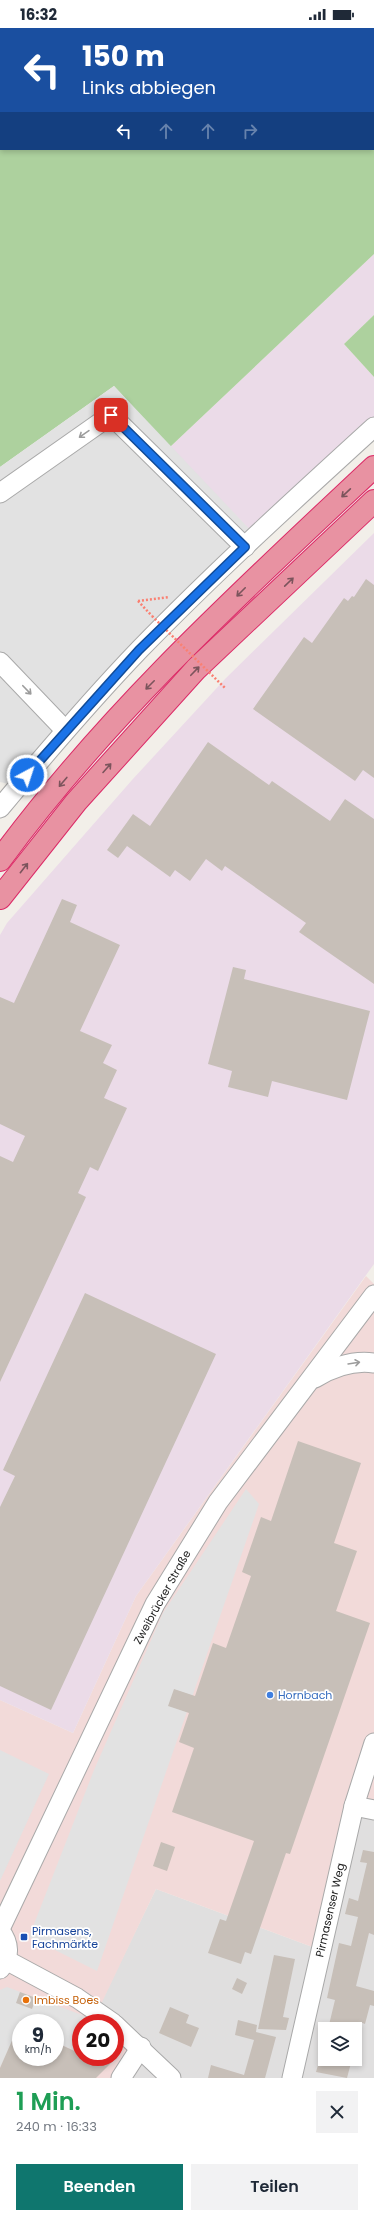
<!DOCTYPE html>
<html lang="de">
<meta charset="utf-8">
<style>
:root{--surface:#fff;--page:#f2f2f3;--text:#1f2937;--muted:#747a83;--accent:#0f766e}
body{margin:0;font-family:Poppins,sans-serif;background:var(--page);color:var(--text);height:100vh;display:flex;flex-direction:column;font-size:15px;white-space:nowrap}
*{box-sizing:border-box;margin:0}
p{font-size:13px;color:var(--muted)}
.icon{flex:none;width:22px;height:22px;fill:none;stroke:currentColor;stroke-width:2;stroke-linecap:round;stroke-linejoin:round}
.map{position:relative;height:2050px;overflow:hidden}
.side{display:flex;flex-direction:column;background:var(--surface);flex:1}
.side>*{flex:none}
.banner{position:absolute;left:0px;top:0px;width:374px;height:122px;box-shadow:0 2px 6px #0003;background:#1a4fa0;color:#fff;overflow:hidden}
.controls{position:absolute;left:318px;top:1994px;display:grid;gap:8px}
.controls a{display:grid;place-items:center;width:44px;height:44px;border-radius:0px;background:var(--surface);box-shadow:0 2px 6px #0003;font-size:20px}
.speed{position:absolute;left:12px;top:1986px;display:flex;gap:8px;font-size:20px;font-weight:700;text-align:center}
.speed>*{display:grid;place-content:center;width:52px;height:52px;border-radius:50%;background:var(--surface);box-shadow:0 2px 6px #0003;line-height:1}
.speed small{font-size:10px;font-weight:400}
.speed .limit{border:6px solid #d22;background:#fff;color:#111}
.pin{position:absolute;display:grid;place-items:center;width:34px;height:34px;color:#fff;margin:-17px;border-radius:8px;box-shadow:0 2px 6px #0006}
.me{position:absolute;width:44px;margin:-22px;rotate:40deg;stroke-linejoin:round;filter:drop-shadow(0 0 3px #0008)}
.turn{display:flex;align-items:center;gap:14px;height:84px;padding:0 16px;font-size:18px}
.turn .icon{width:52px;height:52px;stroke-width:2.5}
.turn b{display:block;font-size:28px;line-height:34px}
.lanes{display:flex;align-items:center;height:38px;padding:0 16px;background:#0003;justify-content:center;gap:20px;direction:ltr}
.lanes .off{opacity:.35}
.round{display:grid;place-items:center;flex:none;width:42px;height:42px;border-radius:0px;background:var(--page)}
.headline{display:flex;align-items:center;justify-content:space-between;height:68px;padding:0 16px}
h1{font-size:24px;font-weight:600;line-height:30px;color:#1e9e55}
.button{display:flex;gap:8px;margin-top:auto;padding:8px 16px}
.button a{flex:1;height:46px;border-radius:0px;background:var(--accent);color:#fff;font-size:16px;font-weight:600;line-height:46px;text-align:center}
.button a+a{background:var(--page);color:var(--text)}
.status{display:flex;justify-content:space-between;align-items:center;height:28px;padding:0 20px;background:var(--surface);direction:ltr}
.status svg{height:11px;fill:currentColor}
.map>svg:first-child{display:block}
</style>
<div class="status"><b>16:32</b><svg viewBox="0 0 49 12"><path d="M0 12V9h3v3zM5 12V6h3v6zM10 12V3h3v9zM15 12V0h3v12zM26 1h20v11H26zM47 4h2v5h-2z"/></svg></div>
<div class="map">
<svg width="374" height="2050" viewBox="0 0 374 2050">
<rect width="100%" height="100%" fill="#f2efe9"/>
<!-- residential -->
<path fill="#e0dfdf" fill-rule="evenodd" d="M362,1787L374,1789V2050H116L115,1995L93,1991L156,1861L315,1920L328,1921ZM325,2001H355V2031H325Z"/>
<!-- commercial -->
<path fill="#f2dad9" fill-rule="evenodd" d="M366,1248L374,1256V1779L365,1777L315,1920L156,1861L94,1991L98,1995H81V2029H115V2010L130,2023L116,2050H0V1672L73,1705L136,1568ZM21,1995H55V2029H21Z"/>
<!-- industrial -->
<g fill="#ebdbe8">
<path d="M374,226V287L344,316L374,349V399L256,508L170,419Z"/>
<path d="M374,505V1236L136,1568L73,1705L0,1672V907L7,895L132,752L226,650Z"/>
</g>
<!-- forest -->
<g fill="#add19e" fill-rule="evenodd">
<path d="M0,0H374V226L170,419L114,358L0,439ZM1,1H373V121H1Z"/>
<path d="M374,287V349L344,316Z"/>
</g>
<!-- parking -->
<g fill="#e2e2e2">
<path d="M114,358L256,508L18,758L0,754V439Z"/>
<path d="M246,1461L259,1476L97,1943L29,1909L94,1742L163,1585Z"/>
<path d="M0,1722L49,1746L0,1853Z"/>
<path d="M7,1959L82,1987L92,1995H81V2026L55,2014V1995H21L0,2040V1962Z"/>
</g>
<!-- building -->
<g fill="#c7bfb8">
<path d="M366,551L374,557V750L363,742L355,753L253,681L304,609L312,615L344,570L348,573L352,568L354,569Z"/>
<path d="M208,714L269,757L272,753L330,793L345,771L374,791V956L299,904L306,895L225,838L222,843L206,831L190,853L175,842L170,849L127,818L118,830L107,822L133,786L150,798Z"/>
<path d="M62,871L77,877L70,894L120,917L80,1003L112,1017L103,1035L117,1042L104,1070L127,1080L98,1143L90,1139L78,1165L86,1169L0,1354V1128L13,1134L25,1108L0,1096V969L14,975Z"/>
<path d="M233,939L246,942L244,951L370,983L347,1072L272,1053L268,1069L228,1059L232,1043L208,1036Z"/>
<path d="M85,1265L216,1326L51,1682L0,1658V1479L15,1448L3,1442Z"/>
<path d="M298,1413L361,1435L334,1515L357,1523L336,1583L370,1595L290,1826L286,1825L251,1926L245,1924L241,1936L208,1925L220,1891L226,1893L254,1813L172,1784L194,1720L179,1714L189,1685L168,1678L174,1661L195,1668L213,1615L226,1620L251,1548L242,1544L261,1489L271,1493Z"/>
<path d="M161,1814L175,1819L167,1843L153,1838Z"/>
<path d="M363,1822L374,1824V1907L369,1905L356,1958L374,1963V1978L370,1977L365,1996L360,1994L358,2001H328L335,1972L327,1970L339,1915L351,1918L358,1889L345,1886L349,1870L358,1873L367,1835L360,1834Z"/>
<path d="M274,1927L295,1931L283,1989L289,1990L286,2002L258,2001Z"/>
<path d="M237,1950L247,1955L242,1966L232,1961Z"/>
<path d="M20,1964L36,1970L32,1981L16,1975Z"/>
<path d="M170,1979L189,1987L186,1995L199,2000L191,2019L159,2005Z"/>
<path d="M21,1992V2029H55V2014L81,2026V2029H117L96,2050H0V2040Z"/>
<path d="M238,1992L257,1997L256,2004L276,2009L265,2050H208L211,2037L244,2047L254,2012L235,2007Z"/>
<path d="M320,2030L352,2031L347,2050L316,2044Z"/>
</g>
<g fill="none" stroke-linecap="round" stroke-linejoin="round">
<!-- minor casing -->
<g stroke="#a9a9a9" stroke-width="21">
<g id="minor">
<path d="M0,465L111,387L245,519"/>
<path d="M0,634L65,702"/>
<path d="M0,780C45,726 91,672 140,621C215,544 295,471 374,399"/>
<path d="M315,1350C333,1339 352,1332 374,1335"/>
<path d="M354,1778L374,1782"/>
<path d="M0,1901L155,1576L218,1474L374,1267"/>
<path d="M0,1903C9,1914 11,1929 0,1941"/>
<path d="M6,1932L77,1970L113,1995"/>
<path d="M115,1997L171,2050"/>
<path d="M121,2050L141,2019"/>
<path d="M292,2050L354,1778L374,1715"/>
</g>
</g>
<!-- highway casing -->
<g stroke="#dc2a67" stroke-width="24">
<g id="highway">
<path d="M0,832C107,686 243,562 374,439"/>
<path d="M0,870L76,774L196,641L374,473"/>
</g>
</g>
<!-- path -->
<g stroke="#fa8072" stroke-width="2.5" stroke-dasharray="2 2" stroke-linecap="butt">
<path d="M36,1L37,0"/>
<path d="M0,27H1"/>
<path d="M138,573L169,569"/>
<path d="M138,573L152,588"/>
</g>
<!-- minor -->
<use href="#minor" stroke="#fff" stroke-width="19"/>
<!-- highway -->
<use href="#highway" stroke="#e892a2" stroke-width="22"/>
<!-- path-bridge -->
<path stroke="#fa8072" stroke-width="2.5" stroke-dasharray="2 2" stroke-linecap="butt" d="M152,588L226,661"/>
</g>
<!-- one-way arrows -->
<defs><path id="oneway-shaft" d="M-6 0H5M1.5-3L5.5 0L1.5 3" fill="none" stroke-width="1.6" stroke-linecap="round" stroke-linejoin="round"/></defs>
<g stroke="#9c9c9c">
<use href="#oneway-shaft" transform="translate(84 406) rotate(145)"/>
<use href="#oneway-shaft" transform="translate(27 662) rotate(46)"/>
<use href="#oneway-shaft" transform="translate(354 1335) rotate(-9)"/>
</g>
<g stroke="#7b545c">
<use href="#oneway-shaft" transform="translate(346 465) rotate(137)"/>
<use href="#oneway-shaft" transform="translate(289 554) rotate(-44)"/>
<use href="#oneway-shaft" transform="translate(241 564) rotate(135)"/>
<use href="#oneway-shaft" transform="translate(195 643) rotate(-46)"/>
<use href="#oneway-shaft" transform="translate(150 657) rotate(135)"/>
<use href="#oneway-shaft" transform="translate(107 740) rotate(-48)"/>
<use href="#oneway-shaft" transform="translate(63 754) rotate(130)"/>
<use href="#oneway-shaft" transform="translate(24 840) rotate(-52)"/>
</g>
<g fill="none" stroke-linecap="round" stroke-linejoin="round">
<!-- route casing -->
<g stroke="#114b97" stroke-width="10">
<path id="route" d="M27,747L139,622L245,519L111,387"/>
</g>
<!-- route -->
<use href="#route" stroke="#1a73e8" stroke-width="7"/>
</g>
<!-- markers -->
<circle fill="#3f7fe0" stroke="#fff" stroke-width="1.5" cx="270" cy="1667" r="4"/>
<rect fill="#1a4fb4" stroke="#fff" stroke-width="1.5" x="20" y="1905" width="8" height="8" rx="2"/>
<circle fill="#e8710a" stroke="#fff" stroke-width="1.5" cx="26" cy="1972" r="4"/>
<g text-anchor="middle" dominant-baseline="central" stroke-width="3.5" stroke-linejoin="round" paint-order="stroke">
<!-- street labels -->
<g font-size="11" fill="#222" stroke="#fff">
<text transform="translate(162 1569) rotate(-61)">Zweibrücker Straße</text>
<text transform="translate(330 1882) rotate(-77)">Pirmasenser Weg</text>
</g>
<!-- shop labels -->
<g font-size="11" fill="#366cbe" stroke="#fff" text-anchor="start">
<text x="278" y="1667">Hornbach</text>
</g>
<!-- transit labels -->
<g font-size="11" fill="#164399" stroke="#fff" text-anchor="start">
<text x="32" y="1903">Pirmasens,<tspan x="32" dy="13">Fachmärkte</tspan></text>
</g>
<!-- food labels -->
<g font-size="11" fill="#c56008" stroke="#fff" text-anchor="start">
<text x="34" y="1972">Imbiss Boes</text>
</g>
</g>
</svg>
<div class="controls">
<a><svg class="icon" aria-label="layers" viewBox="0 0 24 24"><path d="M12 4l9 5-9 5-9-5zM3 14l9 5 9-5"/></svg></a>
</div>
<div class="speed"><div>9<small>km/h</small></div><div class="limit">20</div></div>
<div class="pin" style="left:111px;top:387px;background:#d93025"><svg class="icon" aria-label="arrive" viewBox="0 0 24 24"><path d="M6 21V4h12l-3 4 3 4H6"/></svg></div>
<svg class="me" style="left:27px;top:747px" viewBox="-20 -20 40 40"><circle r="17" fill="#1a73e8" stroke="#fff" stroke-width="3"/><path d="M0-11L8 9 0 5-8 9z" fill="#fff"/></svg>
<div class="banner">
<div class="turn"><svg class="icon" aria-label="left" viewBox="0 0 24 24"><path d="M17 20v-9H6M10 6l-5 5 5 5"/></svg><div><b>150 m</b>Links abbiegen</div></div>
<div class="lanes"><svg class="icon" aria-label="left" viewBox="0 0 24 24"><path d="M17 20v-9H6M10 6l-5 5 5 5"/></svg><svg class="icon off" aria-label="ahead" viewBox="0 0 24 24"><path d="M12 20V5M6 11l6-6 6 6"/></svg><svg class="icon off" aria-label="ahead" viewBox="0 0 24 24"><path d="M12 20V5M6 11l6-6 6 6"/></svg><svg class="icon off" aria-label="right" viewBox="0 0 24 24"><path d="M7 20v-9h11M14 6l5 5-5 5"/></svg></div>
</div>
</div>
<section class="side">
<div class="headline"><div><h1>1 Min.</h1><p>240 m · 16:33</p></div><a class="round"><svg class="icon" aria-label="close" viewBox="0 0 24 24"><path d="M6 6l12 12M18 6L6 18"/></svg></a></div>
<div class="button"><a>Beenden</a><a>Teilen</a></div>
</section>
